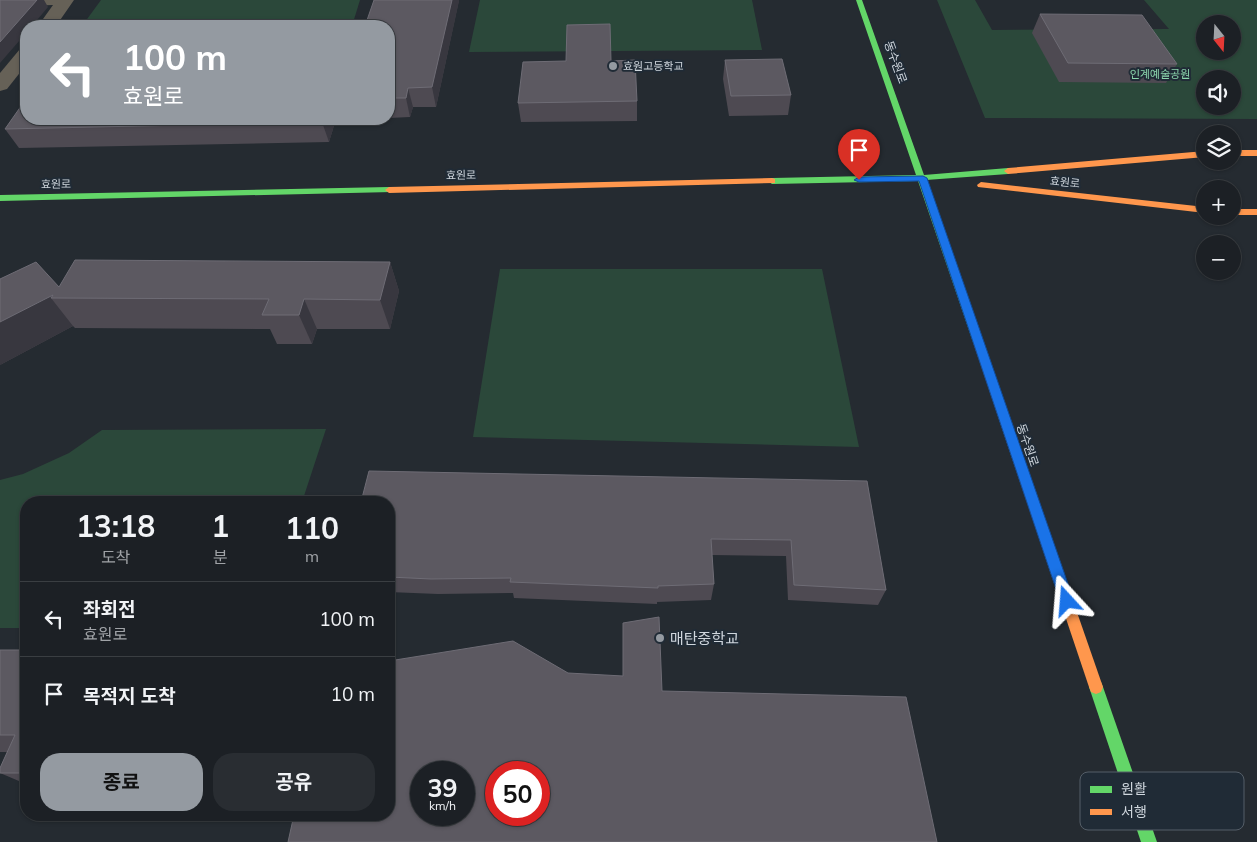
<!DOCTYPE html>
<html lang="ko">
<meta charset="utf-8">
<style>
:root{--surface:#1c2025;--page:#292d32;--text:#f1f3f6;--muted:#a0a3a7;--line:#3a3e42;--accent:#949aa1}
body{margin:0;font-family:Mulish,"Noto Sans KR",sans-serif;background:var(--page);color:var(--text);height:100vh;display:flex;flex-direction:column;font-size:19px;white-space:nowrap}
*{box-sizing:border-box;margin:0}
p{font-size:16px;color:var(--muted)}
.icon{flex:none;width:28px;height:28px;fill:none;stroke:currentColor;stroke-width:2;stroke-linecap:round;stroke-linejoin:round}
.map{position:relative;flex:1;overflow:hidden}
.side{position:absolute;left:20px;top:496px;width:375px;height:325px;display:flex;flex-direction:column;background:var(--surface);border-radius:20px;box-shadow:0 1px 4px #0004,0 0 0 1px var(--line)}
.side>*{flex:none}
.banner{position:absolute;left:20px;top:20px;width:375px;height:105px;border-radius:20px;box-shadow:0 1px 4px #0004,0 0 0 1px var(--line);background:#949aa1;color:#fff;overflow:hidden}
.needle{width:32px;rotate:162deg}
.fabs{position:absolute;left:1196px;top:15px;display:grid;gap:10px}
.fabs a{display:grid;place-items:center;width:45px;height:45px;border-radius:50%;background:var(--surface);box-shadow:0 1px 4px #0004,0 0 0 1px var(--line);font-size:25px}
.speed{position:absolute;left:410px;top:761px;display:flex;gap:10px;font-size:25px;font-weight:700;text-align:center}
.speed>*{display:grid;place-content:center;width:65px;height:65px;border-radius:50%;background:var(--surface);box-shadow:0 1px 4px #0004,0 0 0 1px var(--line);line-height:1}
.speed small{font-size:12px;font-weight:400}
.speed .limit{border:8px solid #d22;background:#fff;color:#111}
.pin{position:absolute;display:grid;place-items:center;width:42px;height:42px;color:#fff;margin:-51px -21px;border-radius:50% 50% 50% 0;rotate:-45deg;box-shadow:0 0 5px #0007}
.pin .icon{rotate:45deg}
.me{position:absolute;width:55px;margin:-28px;rotate:341deg;stroke-linejoin:round;filter:drop-shadow(0 0 4px #0008)}
.turn{display:flex;align-items:center;gap:18px;height:105px;padding:0 20px;font-size:22px}
.turn .icon{width:65px;height:65px;stroke-width:2.5}
.turn b{display:block;font-size:35px;line-height:42px}
.eta{display:flex;justify-content:space-evenly;align-items:center;height:85px;text-align:center}
.eta b{font-size:30px;font-weight:700;line-height:35px}
.cta{display:flex;gap:10px;margin-top:auto;padding:10px 20px}
.cta a{flex:1;height:58px;border-radius:20px;background:var(--accent);color:#111;font-size:20px;font-weight:700;line-height:58px;text-align:center}
.cta a+a{background:var(--page);color:var(--text)}
ul{padding:0;list-style:none}
li{display:flex;align-items:center;gap:15px;height:75px;padding:0 20px;border-top:1px solid var(--line)}
li div{flex:1}
li b{display:block;font-size:19px}
li em{font-style:normal}
.map>svg:first-child{display:block}
</style>
<div class="map">
<svg width="1257" height="842" viewBox="0 0 1257 842">
<rect width="100%" height="100%" fill="#252b31"/>
<!-- green -->
<g fill="#2b483a" fill-rule="evenodd">
<path d="M101,0H360L352,26H82Z"/>
<path d="M480,0H752L762,50L469,52Z"/>
<path d="M937,0H975L992,30L1169,29L1144,0H1257V119L985,118ZM1205,24H1232V51H1205ZM1205,79H1232V106H1205Z"/>
<path d="M500,269H822L859,447L473,437Z"/>
<path d="M326,429L302,502H26V628H0V480L23,474L69,453L102,430Z"/>
</g>
<g fill="none" stroke-linecap="round" stroke-linejoin="round">
<!-- street -->
<g fill="#666157" fill-rule="evenodd">
<path d="M0,0H74L56,26H38L53,5L0,7Z"/>
<path d="M26,48V65L7,89L0,91V73L20,49Z"/>
</g>
<!-- fast -->
<g fill="#63d668" fill-rule="evenodd">
<path d="M856,0H862L924,175L1008,168L1012,171L1008,174L926,180L983,342L982,345L978,346L973,342L918,181L772,184L768,181L772,178L916,175Z"/>
<path d="M389,187L393,190L392,192L0,201V195Z"/>
<path d="M1096,680L1101,682L1103,687L1157,842H1141L1089,687L1091,682Z"/>
</g>
<!-- slow -->
<g fill="#ff974d" fill-rule="evenodd">
<rect x="1232" y="150" width="25" height="6"/>
<path d="M1205,151V157L1008,174L1004,171L1008,168Z"/>
<path d="M772,178L775,179V183L389,193L385,190L389,187Z"/>
<path d="M981,182L1205,207V213L978,187L977,185Z"/>
<rect x="1232" y="209" width="25" height="6"/>
<path d="M978,338L983,342L1103,687L1101,692L1096,694L1091,692L1089,687L973,342Z"/>
</g>
</g>
<!-- wall -->
<g fill="#4e4a52">
<path d="M374,0H459L436,107H413L410,117L389,118V26Z"/>
<path d="M1040,14L1177,64L1166,83L1059,82L1032,33Z"/>
<path d="M725,60L791,95L788,115L729,116L723,79Z"/>
<path d="M611,61L637,101V121L521,122L518,103Z"/>
<path d="M26,119H336L329,142L19,148L5,129Z"/>
<path d="M390,262L399,291L390,329H317L312,344H277L270,329L75,328L73,326L0,365L59,287Z"/>
<path d="M867,481L886,590L878,605L788,600L786,556L712,555L714,584L711,600L657,602V604L514,598L513,593L438,594L389,592V502Z"/>
<path d="M0,650H26V784L0,773V768L7,752H0Z"/>
</g>
<!-- shaded-wall -->
<g fill="#38373f">
<path d="M37,0H44L48,7L32,26H26V33L0,63V42Z"/>
<path d="M452,0H459V1L436,107L432,87Z"/>
<path d="M408,88L413,107L410,117L406,98Z"/>
<path d="M323,119H336L329,142L322,122Z"/>
<path d="M390,262L399,291L390,329L380,300Z"/>
<path d="M53,295L51,298L73,326L0,365V322Z"/>
<path d="M304,299L317,329L312,344L299,315Z"/>
</g>
<!-- building -->
<g fill="#5c5961" stroke="#6e6c75" fill-rule="evenodd">
<path d="M0,0H37L0,42Z"/>
<path d="M374,0H452L432,87L408,88L406,98H389V26H365Z"/>
<path d="M1040,14L1142,15L1177,64L1068,63Z"/>
<path d="M610,24L611,61L635,60L637,101L518,103L523,62L566,61L567,25Z"/>
<path d="M782,59L791,95L731,96L725,60Z"/>
<path d="M26,99V119H323L322,122L5,129Z"/>
<path d="M75,260L390,262L380,300L304,299L299,315H262L269,299L51,298L53,295L0,322V279L36,262L59,287Z"/>
<path d="M369,471L867,481L886,590L794,585L791,540L711,539L714,584L658,586V588L510,582L511,578L431,579L389,577V502H361Z"/>
<path d="M659,617L662,691L906,697L937,842H288L294,815H389V661L513,641L568,673L623,676V623ZM421,772H464V815H421ZM496,772H539V815H496Z"/>
<path d="M0,650H26V773H0V768L15,735H0Z"/>
</g>
<!-- route -->
<path fill="#1a73e8" stroke="#114b97" d="M923,176L927,178L1074,601L1072,605L1067,607L1062,605L1060,601L919,181L859,182L854,180L859,177Z"/>
<!-- markers -->
<g fill="#949aa1" stroke="#202b36" stroke-width="2">
<circle cx="613" cy="66" r="5"/>
<circle cx="660" cy="638" r="5"/>
</g>
<g text-anchor="middle" dominant-baseline="central" stroke-width="4" stroke-linejoin="round" paint-order="stroke">
<!-- far-poi labels -->
<g font-size="11" fill="#cfd6dd" stroke="#202b36" text-anchor="start">
<text x="623" y="66">효원고등학교</text>
</g>
<!-- far-park labels -->
<g font-size="11" fill="#8cd6ad" stroke="#202b36">
<text x="1160" y="74">인계예술공원</text>
</g>
<!-- far-street labels -->
<g font-size="11" fill="#cfd6dd" stroke="#202b36">
<text transform="translate(461 175) rotate(-1)">효원로</text>
<text transform="translate(1065 182) rotate(6)">효원로</text>
<text transform="translate(56 184) rotate(-1)">효원로</text>
</g>
<!-- street labels -->
<g font-size="12" fill="#cfd6dd" stroke="#202b36">
<text transform="translate(896 62) rotate(70)">동수원로</text>
<text transform="translate(1028 445) rotate(71)">동수원로</text>
</g>
<!-- near-poi labels -->
<g font-size="15" fill="#cfd6dd" stroke="#202b36" text-anchor="start">
<text x="670" y="638">매탄중학교</text>
</g>
</g>
<!-- legend -->
<rect x="1080" y="772" width="164" height="58" rx="8" fill="#202b36" stroke="#555e68" stroke-width="1"/>
<rect x="1090" y="786" width="22" height="7" fill="#63d668"/>
<rect x="1090" y="809" width="22" height="6" fill="#ff974d"/>
<g font-size="14" fill="#cfd6dd">
<text x="1121" y="794">원활</text>
<text x="1121" y="817">서행</text>
</g>
</svg>
<div class="fabs">
<a><svg class="needle" viewBox="-14 -14 28 28"><path d="M0-13l5 13h-10z" fill="#e53935"/><path d="M0 13l5-13h-10z" fill="#a0a3a7"/></svg></a>
<a><svg class="icon" aria-label="sound" viewBox="0 0 24 24"><path d="M4 9h4l5-4v14l-5-4H4zM17 9q2 3 0 6"/></svg></a>
<a><svg class="icon" aria-label="layers" viewBox="0 0 24 24"><path d="M12 4l9 5-9 5-9-5zM3 14l9 5 9-5"/></svg></a>
<a>+</a>
<a>−</a>
</div>
<div class="speed"><div>39<small>km/h</small></div><div class="limit">50</div></div>
<div class="pin" style="left:859px;top:180px;background:#d93025"><svg class="icon" aria-label="arrive" viewBox="0 0 24 24"><path d="M6 21V4h12l-3 4 3 4H6"/></svg></div>
<svg class="me" style="left:1067px;top:601px" viewBox="-20 -20 40 40"><path d="M0-17L14 15 0 8-14 15z" fill="#1a73e8" stroke="#fff" stroke-width="4"/></svg>
<div class="banner">
<div class="turn"><svg class="icon" aria-label="left" viewBox="0 0 24 24"><path d="M17 20v-9H6M10 6l-5 5 5 5"/></svg><div><b>100 m</b>효원로</div></div>
</div>
<section class="side">
<div class="eta">
<div><b>13:18</b><p>도착</p></div>
<div><b>1</b><p>분</p></div>
<div><b>110</b><p>m</p></div>
</div>
<ul>
<li><svg class="icon" aria-label="left" viewBox="0 0 24 24"><path d="M17 20v-9H6M10 6l-5 5 5 5"/></svg><div><b>좌회전</b><p>효원로</p></div><em>100 m</em></li>
<li><svg class="icon" aria-label="arrive" viewBox="0 0 24 24"><path d="M6 21V4h12l-3 4 3 4H6"/></svg><div><b>목적지 도착</b></div><em>10 m</em></li>
</ul>
<div class="cta"><a>종료</a><a>공유</a></div>
</section>
</div>
